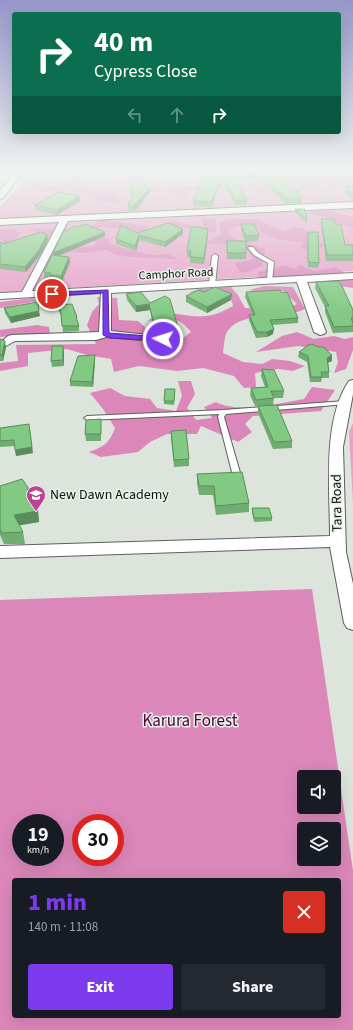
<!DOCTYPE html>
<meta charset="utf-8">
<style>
:root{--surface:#171b24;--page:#242831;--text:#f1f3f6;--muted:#9ea1a6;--accent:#7c3aed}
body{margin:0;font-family:"Source Sans 3",sans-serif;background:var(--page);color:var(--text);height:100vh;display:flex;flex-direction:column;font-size:15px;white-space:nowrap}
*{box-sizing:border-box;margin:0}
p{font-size:13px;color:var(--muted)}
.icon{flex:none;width:22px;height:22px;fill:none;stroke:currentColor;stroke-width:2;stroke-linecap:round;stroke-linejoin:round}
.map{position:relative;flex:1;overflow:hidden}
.sheet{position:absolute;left:12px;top:878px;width:329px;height:140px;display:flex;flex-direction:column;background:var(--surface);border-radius:4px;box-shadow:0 4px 16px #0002}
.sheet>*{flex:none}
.banner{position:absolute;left:12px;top:12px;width:329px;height:122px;border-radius:4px;box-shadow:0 4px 16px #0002;background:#0b6e4f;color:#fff;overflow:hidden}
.fabs{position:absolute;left:297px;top:770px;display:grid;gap:8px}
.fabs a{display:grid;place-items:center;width:44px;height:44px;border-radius:4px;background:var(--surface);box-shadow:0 4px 16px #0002;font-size:20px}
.speed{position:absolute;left:12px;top:814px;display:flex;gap:8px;font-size:20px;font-weight:700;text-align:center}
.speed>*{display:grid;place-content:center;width:52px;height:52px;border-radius:50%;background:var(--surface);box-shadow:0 4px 16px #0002;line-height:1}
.speed small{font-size:10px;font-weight:400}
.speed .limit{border:6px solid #d22;background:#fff;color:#111}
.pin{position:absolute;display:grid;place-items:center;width:34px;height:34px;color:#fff;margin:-17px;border:2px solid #fff;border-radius:50%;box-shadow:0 1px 4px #0007}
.me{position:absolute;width:44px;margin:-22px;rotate:274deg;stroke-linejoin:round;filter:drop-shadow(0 0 3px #0008)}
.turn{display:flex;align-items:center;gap:14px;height:84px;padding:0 16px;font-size:18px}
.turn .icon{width:52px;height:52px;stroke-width:2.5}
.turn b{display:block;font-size:28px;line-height:34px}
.lanes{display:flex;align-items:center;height:38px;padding:0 16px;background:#0003;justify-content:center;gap:20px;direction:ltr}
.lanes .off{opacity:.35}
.round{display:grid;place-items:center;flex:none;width:42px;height:42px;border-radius:4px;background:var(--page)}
.head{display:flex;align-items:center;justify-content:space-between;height:68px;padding:0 16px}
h1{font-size:24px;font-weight:800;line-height:30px;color:var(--accent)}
.button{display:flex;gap:8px;margin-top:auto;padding:8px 16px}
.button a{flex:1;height:46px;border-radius:4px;background:var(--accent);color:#fff;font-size:16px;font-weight:800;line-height:46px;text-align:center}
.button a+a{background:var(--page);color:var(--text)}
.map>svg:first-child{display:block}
</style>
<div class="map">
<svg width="353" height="1030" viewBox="0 0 353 1030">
<rect width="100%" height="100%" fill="#dce4dc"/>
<!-- green -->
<g fill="#e9a0cb">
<path d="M26,172H353V201L0,219V207L19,187Z"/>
<path d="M353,208V271L0,292V226Z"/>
<path d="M353,423V503L349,432Z"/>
</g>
<!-- forest -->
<g fill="#dc87ba" fill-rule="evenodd">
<path d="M305,172L353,176V185L331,189L323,183L317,189H300L301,184L284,187L264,195L247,188L199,191L187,189L185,198L173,195L169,190L135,194L137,188H174L189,185H214L215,177L226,184H243L255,180L274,183L288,179L309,177Z"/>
<path d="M75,173L77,185L89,189L111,190L120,198L118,204L96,200L71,190L44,192L32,187L34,182L55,186L67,184Z"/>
<path d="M319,208L353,217V228L322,217L307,214Z"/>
<path d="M200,218L216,219V233L165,224L172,221L205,228Z"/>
<path d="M99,219L149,226L144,235V241L130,239L125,228L92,227Z"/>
<path d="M234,219H256L285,232L292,227L304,228L310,235L326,246L310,250L300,248L303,242C282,239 271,242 255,226L235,227L228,232L234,239L265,249L262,266L244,273L239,271L235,263L253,259L245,246L203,243L222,235L219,223Z"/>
<path d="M14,229L20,233L8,248L0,251L5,245L0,238V230Z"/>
<path d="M32,229H66V236L77,248L95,246L97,235L109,239V243C125,249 152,258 168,254L179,259L131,257L117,255L106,250L87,253L58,252L60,246Z"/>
<path d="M297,264L314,271L336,267L353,279V288L281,278L259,280L258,272L284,266L299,269Z"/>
<path d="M264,286L293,287L305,309C283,320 240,310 227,332C224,337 224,347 223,353L243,362L262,364L272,359L290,361L305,366L293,371L278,369L255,373L256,387L244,388L234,376L203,368L177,371L139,366L114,372L111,359L87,355L67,349L28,353V366L0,371V363L18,361L16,345L96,344L87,325L92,312L99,304L97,297L117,298L119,320L138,321L145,327L146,343L178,342L191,332C178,315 167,319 148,321C166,306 186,319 206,316C216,315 224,311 233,306C230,285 204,292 188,293L199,289L231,287L238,295L245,308L283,310L297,304L283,291L260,292L249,290Z"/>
<path d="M32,298L38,301L0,308V302Z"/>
<path d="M37,325L49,327L50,333L0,337V330Z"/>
<path d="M297,332L314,339L334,336L345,339L353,337V350L346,369L334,373L338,362L336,352L298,346L256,352L282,336Z"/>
<path d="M178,381H191L195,394L187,408L196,420L212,418L204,407L216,402C239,414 279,403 304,399L312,387L335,390L321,411L253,416L245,424L252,432L238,442L201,426L197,434H167L150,442L138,452L101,457L89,452C104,447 110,442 115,428L103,409L90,393L110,388L125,396L150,399L157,408L176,411L182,396Z"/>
<path d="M312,589L353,871V1030H0V600ZM304,777H334V807H304ZM21,823H55V857H21ZM81,823H115V857H81ZM304,829H334V859H304ZM14,880H339V1016H14Z"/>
</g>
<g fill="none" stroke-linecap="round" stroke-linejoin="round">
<!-- service casing -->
<g stroke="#5a615a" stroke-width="2">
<g id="service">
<path d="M249,247H253L258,253L274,262L272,282L267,281L268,263L254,255L248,248Z"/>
<path d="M215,254L218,256L215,285L212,287L209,285L212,256Z"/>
<path d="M345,401L348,403L347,404L226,414L224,417L241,476L237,478L233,476L218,417L219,414L87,420L84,418L87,416L224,410Z"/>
</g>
</g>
<!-- minor casing -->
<g stroke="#5a615a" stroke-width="2">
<g id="minor">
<path d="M15,172H23L3,198L0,199V191Z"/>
<path d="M353,202V208L68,221L32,291L353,273V279L307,282L326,332L324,334L320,335L314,332L297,282L111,293V331L167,337L169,339L163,342L106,337L96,340L15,341L6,346L0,343L8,336L12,335L99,332L101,293L0,299V293L22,292L59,222L0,225V219Z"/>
<path d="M353,380V394L343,447L346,552L353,584V630L347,628L344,623L330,547L0,558V546L330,536C330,490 322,420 349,381Z"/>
</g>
</g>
<!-- service -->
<use href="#service" fill="#fff" fill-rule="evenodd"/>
<!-- minor -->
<use href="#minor" fill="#fff" fill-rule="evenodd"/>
</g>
<!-- wall -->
<g fill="#70ad71">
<path d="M206,172H287L276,173L291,190L302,198V203L286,204L257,177L237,181L247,200V205H235L222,180L211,207L193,206V201Z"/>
<path d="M353,186V201L344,192L345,187Z"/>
<path d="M130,189L150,192L135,211H128V206L133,196L130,194Z"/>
<path d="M79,196L80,201L57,215L36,210L35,205Z"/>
<path d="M295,209L307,220L306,223L295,212Z"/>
<path d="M321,219L335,224L345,245H353V261H326L321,225Z"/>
<path d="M241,224L259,235L258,241L246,242V259H227V241H245L241,230Z"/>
<path d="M201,228L208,229V234L204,264L190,263V257H187V251Z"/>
<path d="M183,229V234L165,247L139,240L136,251L116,244V239Z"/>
<path d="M105,232V236L58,256L69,257L70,262L62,281H50V278H44V272L53,256Z"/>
<path d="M308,232L319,263L318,268L308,267Z"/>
<path d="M48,240L40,255L26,272L0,269V242L3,244Z"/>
<path d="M316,282L353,310V332L333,333L325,312V307L315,288Z"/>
<path d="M204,292L231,300L207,313L186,302V296Z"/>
<path d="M246,292L282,293L298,318V323L272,325L273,334L267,337L256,338L249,320V315H253L245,297Z"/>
<path d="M126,294L150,303L179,331V336L169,337L155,334L150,310L136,312L127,300Z"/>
<path d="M58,305L78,322H77L79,326V331L63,332L62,318L59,311Z"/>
<path d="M4,308L40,316L11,323L5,313Z"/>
<path d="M0,339L6,347L3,361H0Z"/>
<path d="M306,346L332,355V361L328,363L329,372V378H322L321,382H310L307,362L298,357L299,352L306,348Z"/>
<path d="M64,352V366L52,367L51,361Z"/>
<path d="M95,360L93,387L70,386V381Z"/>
<path d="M262,369L284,391L283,398H274L273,405L255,406L250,395L251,388L265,387L261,376Z"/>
<path d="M175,393L174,405L164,404V401Z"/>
<path d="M258,406L292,441V448L273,449L258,413Z"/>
<path d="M101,419V441H86L85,434Z"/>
<path d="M0,428L33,453L16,456L15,446L0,447Z"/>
<path d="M171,431L189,459V466L174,467L171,438Z"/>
<path d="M197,474L249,503V512L216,515L213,495H199L197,483Z"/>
<path d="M0,486L30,495L38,511L39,522L19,525L23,532L25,544H4L0,535Z"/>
<path d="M252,508L272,518V521L254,522L252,512Z"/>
</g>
<!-- shaded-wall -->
<g fill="#5b8d5c">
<path d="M257,172V177L234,182V177Z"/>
<path d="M272,172H287L272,174Z"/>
<path d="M222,176V180L211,207V202Z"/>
<path d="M150,187V192L135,211L134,206Z"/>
<path d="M79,196L80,201L57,215V210Z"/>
<path d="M183,229V234L165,247V242Z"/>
<path d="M208,229V234L204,264V258Z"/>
<path d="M105,232V236L53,258V253Z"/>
<path d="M47,235L48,240L40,255L26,272L25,267Z"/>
<path d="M139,235V240L136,251L135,246Z"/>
<path d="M69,257L70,262L62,281L61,276Z"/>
<path d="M232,294L231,300L207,313V307Z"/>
<path d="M149,304L150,310L136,312V306Z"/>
<path d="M39,311L40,316L11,323L10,317Z"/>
<path d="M274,329L273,334L267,337V332Z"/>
<path d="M5,341L6,347L3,361L2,355Z"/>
<path d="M63,346L64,352V366L63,360Z"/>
<path d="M95,355V360L93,387L92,382Z"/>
<path d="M332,355V361L326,363L327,358Z"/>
<path d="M30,430L33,453L16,456L15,450Z"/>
<path d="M38,511L39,522L16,526L14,515Z"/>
</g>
<!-- building -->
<g fill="#82c983" stroke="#5b8d5c">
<path d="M206,172H275L291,190H296L302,198L286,199L257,172L234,177L247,200H235L222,176L211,202L193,201Z"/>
<path d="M134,180L150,187L134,206H128L134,192L130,189Z"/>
<path d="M353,186V195L345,187Z"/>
<path d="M58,192L79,196L57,210L35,205Z"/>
<path d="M295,209H305L307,220Z"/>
<path d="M321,219H334L335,224H341L345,245H353V255H327Z"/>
<path d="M168,223L183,229L165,242L139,235L135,246L116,239L121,225L137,233Z"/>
<path d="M85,224L105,232L53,253L63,232L75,226L78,227Z"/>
<path d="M241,224H254L259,235L246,236Z"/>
<path d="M191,227H201V228L208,229L204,258L190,257L191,251H187Z"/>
<path d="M41,232L47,235L39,250L25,267L0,264V242L3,244Z"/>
<path d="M308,232H318L319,263L308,262Z"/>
<rect x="227" y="241" width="19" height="12"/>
<path d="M52,255L69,257L61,276L50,275L51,273L44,272Z"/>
<path d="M337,281L341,284L353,310V318H351L353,323V326L334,327L325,306H329L316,282Z"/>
<path d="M215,287L232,294L207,307L186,296L198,290L204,292Z"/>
<path d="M280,290L282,293L287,292L298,318L270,320L274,329L267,332H257L249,315H255L246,292Z"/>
<path d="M141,292L150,303L165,296L170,299L179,331H169L155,328L149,304L136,306L126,294Z"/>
<path d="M38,302L39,311L10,317L4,308Z"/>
<path d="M72,304L77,317H76L79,326H62L61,313L58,305Z"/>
<path d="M0,339L5,341L2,355H0Z"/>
<path d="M312,344L318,347H323L332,355L327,358L329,372H321L322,377H311L308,356L299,352L306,347V346Z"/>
<path d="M52,346H63V360L51,361Z"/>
<path d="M95,355L92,382L70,381L78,356Z"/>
<path d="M262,369L274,370L284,391H271L274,398L256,400L251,388L268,387Z"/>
<path d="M165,389H175L174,401H164Z"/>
<path d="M277,405L292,441L274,442L258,406Z"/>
<path d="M101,419V434H85L86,420Z"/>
<path d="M29,424L32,447L15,450L14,440L0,441V428Z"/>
<path d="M186,430L189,459L174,460L171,431Z"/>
<path d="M242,472L249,503L216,506L214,486H199L197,474Z"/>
<path d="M22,479L29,489H27L38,511L14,515L23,532L2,533L0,529V486Z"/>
<path d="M252,508H269L272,518H254Z"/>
</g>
<!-- sky -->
<linearGradient id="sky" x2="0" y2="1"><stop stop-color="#9697ca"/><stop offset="0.54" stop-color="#eff3ef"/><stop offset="1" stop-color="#eff3ef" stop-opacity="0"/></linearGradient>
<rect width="353" height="316" fill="url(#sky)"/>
<!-- route -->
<path fill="#7c3aed" stroke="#51269a" d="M108,290L109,333L163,337L166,339L165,341L110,338L103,335V293L52,296L49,294L52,292Z"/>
<!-- icons -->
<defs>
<g id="school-pin" transform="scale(1)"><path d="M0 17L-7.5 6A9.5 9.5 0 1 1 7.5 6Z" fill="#bd4294" stroke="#e9f2e9"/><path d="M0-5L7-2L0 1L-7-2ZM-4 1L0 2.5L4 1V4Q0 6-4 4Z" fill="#fff"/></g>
</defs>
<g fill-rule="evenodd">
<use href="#school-pin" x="36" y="495"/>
</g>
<g text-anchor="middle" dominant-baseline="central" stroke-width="3" stroke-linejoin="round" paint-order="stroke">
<!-- far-street labels -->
<g font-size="12" fill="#101210" stroke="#e9f2e9">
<text transform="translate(176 274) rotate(-3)">Camphor Road</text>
</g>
<!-- poi labels -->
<g font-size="14" fill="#101210" stroke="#e9f2e9" text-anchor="start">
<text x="50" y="495">New Dawn Academy</text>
</g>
<!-- street labels -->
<g font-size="14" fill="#101210" stroke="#e9f2e9">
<text transform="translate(337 503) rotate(-91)">Tara Road</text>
</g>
<!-- near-park labels -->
<g font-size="17" fill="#50033a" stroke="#e9f2e9">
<text x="190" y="721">Karura Forest</text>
</g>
</g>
</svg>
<div class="fabs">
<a><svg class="icon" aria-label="sound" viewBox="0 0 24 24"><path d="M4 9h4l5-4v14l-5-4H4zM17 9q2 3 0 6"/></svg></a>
<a><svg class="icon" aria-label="layers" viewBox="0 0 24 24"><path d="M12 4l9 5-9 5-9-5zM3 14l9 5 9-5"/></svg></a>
</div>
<div class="speed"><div>19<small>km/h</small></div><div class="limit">30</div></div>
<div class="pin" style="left:52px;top:294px;background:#d93025"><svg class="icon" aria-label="arrive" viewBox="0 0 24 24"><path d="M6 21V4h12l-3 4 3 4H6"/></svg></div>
<svg class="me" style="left:163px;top:339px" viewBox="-20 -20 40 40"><circle r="17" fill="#7c3aed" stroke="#fff" stroke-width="3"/><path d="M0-11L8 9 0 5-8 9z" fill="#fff"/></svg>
<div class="banner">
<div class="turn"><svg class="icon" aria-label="right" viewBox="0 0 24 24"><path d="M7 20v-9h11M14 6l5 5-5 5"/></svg><div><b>40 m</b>Cypress Close</div></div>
<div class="lanes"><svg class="icon off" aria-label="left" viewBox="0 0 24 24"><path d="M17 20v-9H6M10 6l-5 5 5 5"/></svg><svg class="icon off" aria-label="ahead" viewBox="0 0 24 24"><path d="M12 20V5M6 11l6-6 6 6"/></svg><svg class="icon" aria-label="right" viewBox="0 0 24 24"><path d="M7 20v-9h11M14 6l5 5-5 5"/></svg></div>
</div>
<section class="sheet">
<div class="head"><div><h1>1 min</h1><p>140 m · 11:08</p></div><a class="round" style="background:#d93025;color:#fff"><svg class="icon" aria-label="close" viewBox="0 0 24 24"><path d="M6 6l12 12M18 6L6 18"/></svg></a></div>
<div class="button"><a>Exit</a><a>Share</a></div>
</section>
</div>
